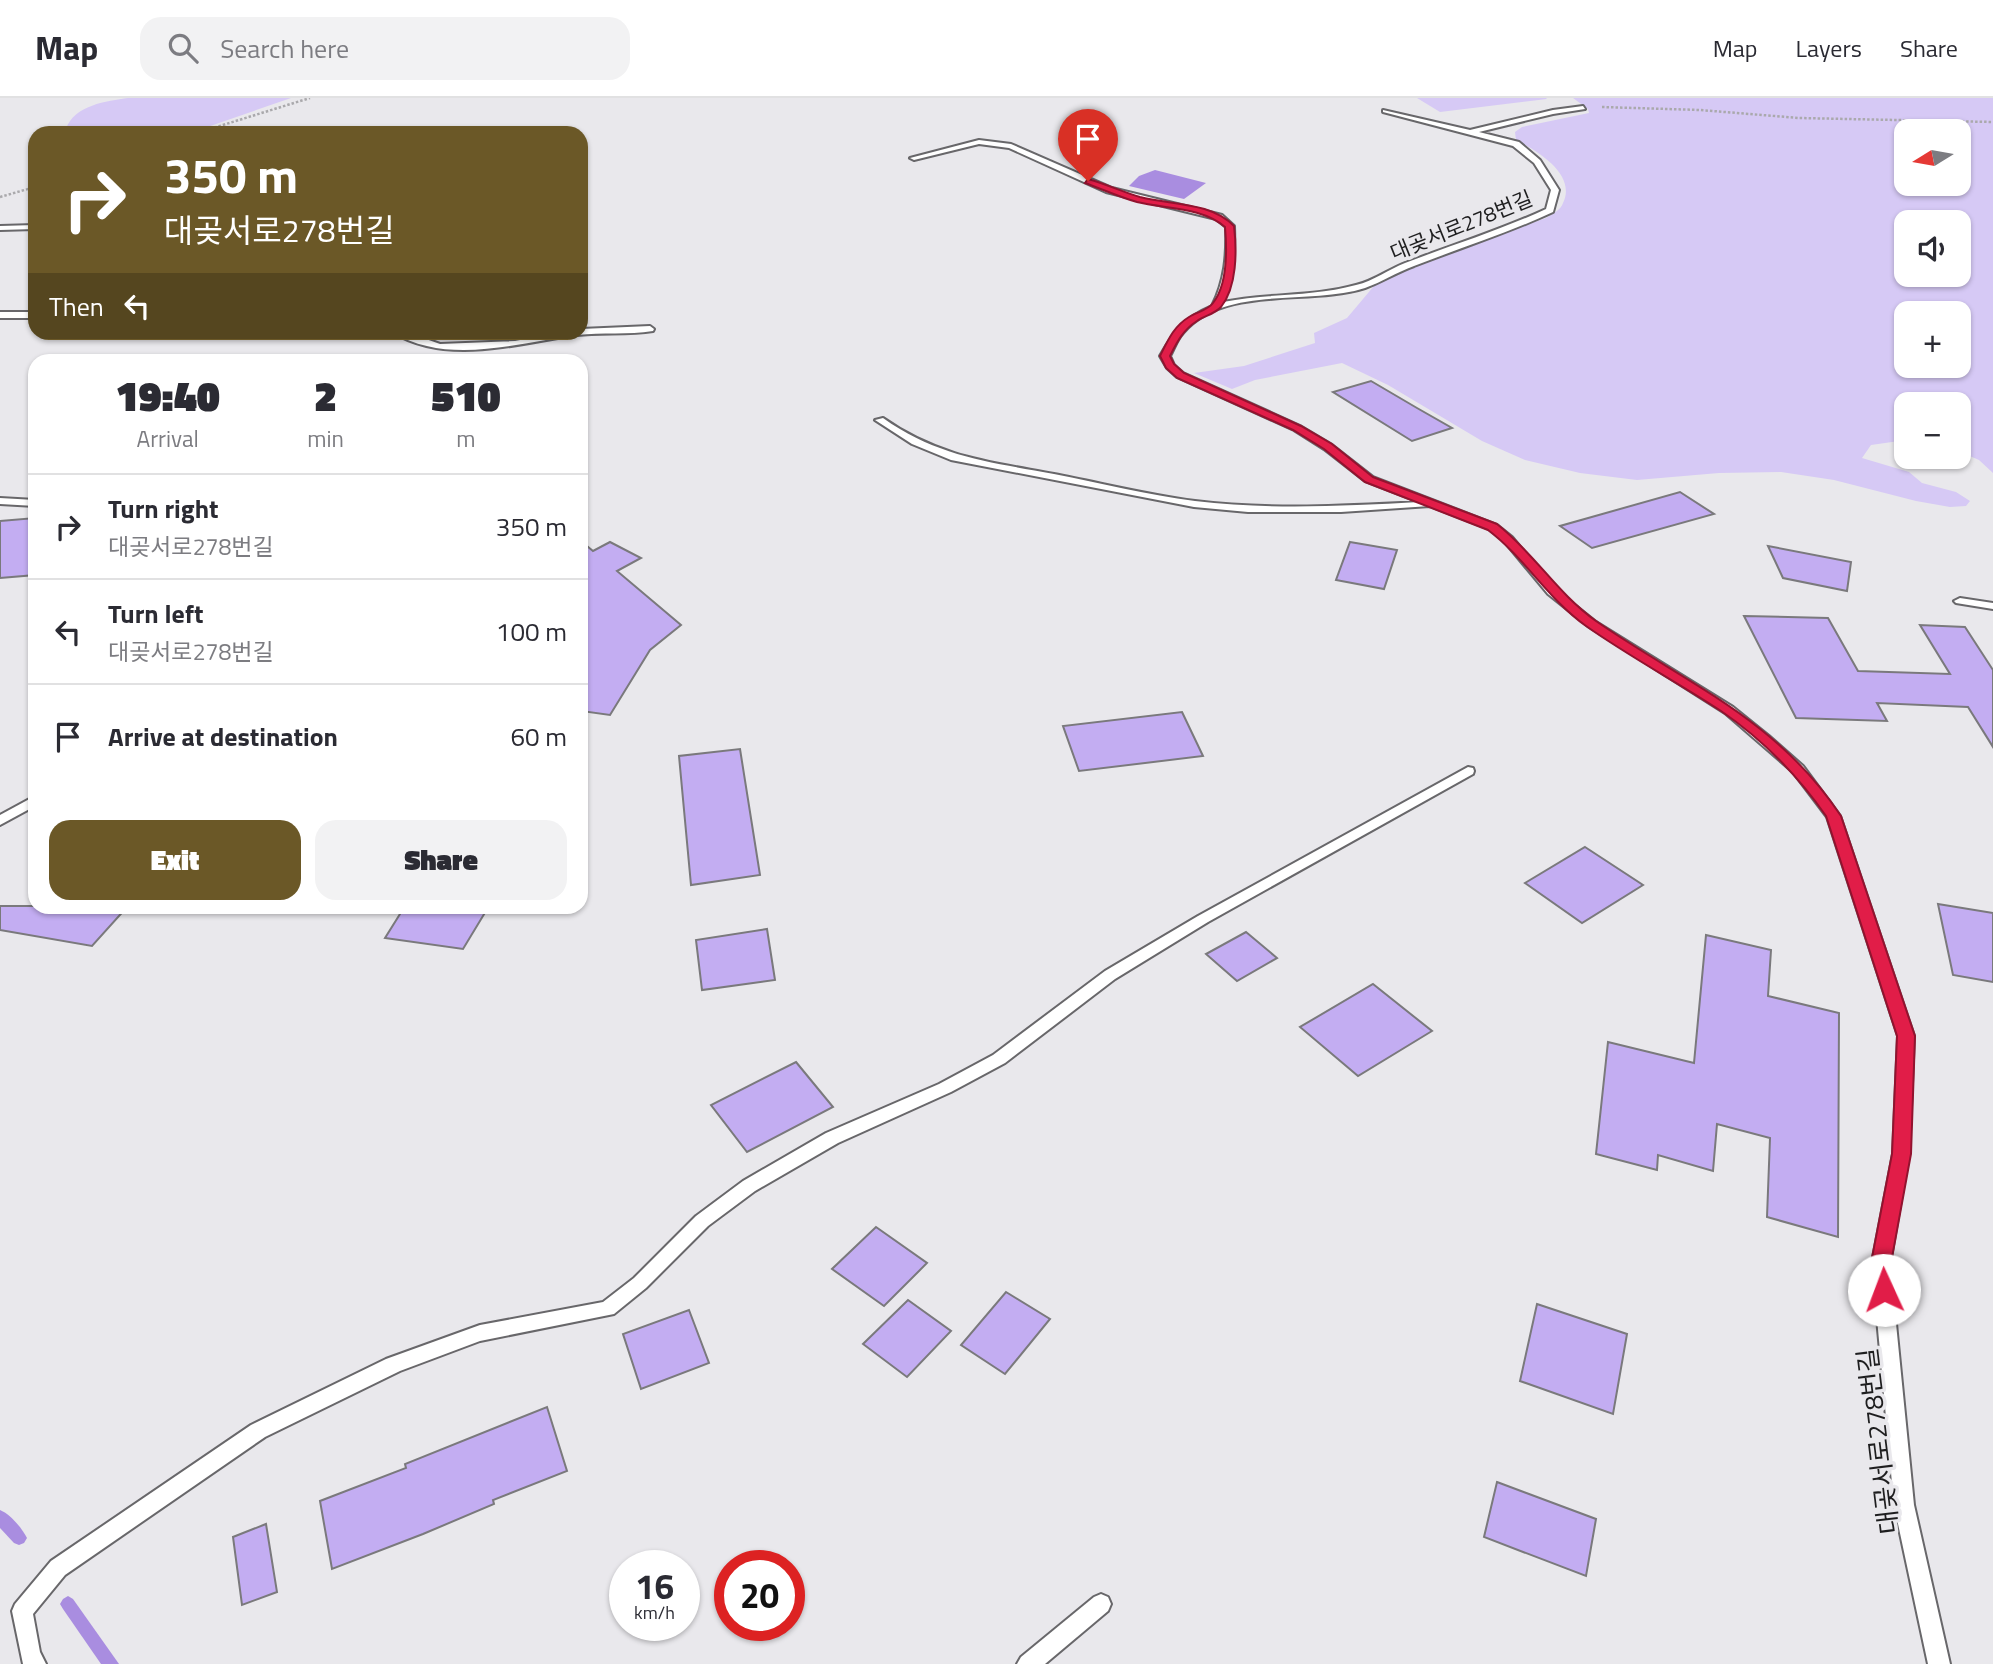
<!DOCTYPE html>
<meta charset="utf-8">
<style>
:root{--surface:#fff;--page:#f2f2f3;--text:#2b2b33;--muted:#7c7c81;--line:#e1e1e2;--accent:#6b5827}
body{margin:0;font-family:"Titillium Web","Noto Sans KR",sans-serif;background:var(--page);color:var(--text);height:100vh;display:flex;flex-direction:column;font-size:26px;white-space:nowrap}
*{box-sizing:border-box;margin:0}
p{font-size:23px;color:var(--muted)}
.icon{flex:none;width:38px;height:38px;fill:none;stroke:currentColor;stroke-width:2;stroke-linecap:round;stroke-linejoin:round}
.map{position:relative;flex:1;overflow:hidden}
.details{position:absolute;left:28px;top:256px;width:560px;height:560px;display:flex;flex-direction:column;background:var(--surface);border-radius:21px;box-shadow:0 2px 5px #0004}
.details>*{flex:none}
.guide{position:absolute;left:28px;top:28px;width:560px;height:214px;border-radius:21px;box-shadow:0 2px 5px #0004;background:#6b5827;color:#fff;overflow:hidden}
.needle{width:46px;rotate:259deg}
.controls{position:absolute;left:1894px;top:21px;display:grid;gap:14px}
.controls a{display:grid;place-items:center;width:77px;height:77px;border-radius:14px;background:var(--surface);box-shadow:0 2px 5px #0004;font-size:35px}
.speed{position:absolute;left:609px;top:1452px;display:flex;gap:14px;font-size:35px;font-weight:700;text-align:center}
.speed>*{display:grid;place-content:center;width:91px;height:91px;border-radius:50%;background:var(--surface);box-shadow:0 2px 5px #0004;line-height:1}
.speed small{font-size:18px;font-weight:400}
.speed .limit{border:10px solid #d22;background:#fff;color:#111}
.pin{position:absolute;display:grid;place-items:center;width:60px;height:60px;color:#fff;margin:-72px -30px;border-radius:50% 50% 50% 0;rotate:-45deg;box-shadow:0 0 7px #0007}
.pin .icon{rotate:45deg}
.me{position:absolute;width:77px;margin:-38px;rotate:358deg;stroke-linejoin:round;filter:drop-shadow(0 0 5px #0008)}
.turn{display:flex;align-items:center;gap:24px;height:147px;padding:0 21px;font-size:32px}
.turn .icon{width:91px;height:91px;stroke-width:2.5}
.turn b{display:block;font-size:49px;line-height:60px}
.then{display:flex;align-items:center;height:66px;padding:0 21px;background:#0003;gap:14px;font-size:26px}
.eta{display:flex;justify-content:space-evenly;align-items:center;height:119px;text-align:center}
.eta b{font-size:42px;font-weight:800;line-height:49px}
.action{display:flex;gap:14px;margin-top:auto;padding:14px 21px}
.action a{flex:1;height:80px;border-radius:21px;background:var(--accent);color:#fff;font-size:28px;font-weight:800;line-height:80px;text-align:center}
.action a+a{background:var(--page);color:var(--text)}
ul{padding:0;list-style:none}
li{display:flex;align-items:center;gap:21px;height:105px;padding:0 21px;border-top:2px solid var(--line)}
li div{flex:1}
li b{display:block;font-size:26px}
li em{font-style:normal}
header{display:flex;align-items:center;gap:42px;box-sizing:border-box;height:98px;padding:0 35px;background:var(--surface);border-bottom:2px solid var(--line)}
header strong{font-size:33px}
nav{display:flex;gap:38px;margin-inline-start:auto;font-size:24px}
.search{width:490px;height:63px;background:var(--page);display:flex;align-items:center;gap:18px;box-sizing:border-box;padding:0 24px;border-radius:21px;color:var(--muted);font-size:26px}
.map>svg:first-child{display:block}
</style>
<header>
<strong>Map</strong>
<div class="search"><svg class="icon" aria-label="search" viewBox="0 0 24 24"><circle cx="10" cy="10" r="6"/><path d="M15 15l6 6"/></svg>Search here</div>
<nav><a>Map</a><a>Layers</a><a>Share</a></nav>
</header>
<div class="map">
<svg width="1993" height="1566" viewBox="0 0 1993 1566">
<rect width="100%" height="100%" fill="#e9e8ec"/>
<!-- green -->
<g fill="#d6c9f5" fill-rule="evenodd">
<path d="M128,0H291L190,35H112L103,32L66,31C74,7 107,3 128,0Z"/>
<path d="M1417,0H1546L1547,1L1440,14Z"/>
<path d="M1573,0H1993V375L1979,362L1958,353V306H1906V342L1871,347L1862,360L1909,374L1922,385L1956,394L1970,403L1966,408L1950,409L1916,403L1834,382L1781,374L1719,375L1637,382L1580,375L1525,362L1482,343L1388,287L1342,265L1255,282L1232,291L1194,275L1244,268L1315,245L1314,235L1347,220L1379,182L1396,172L1546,120C1552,116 1561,112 1563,105C1577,76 1537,53 1516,42L1515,34L1522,29L1589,15L1588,11ZM1906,33H1958V86H1906ZM1906,124H1958V177H1906ZM1906,215H1958V268H1906Z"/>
</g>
<!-- water -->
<path fill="#a98de0" d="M1155,72L1206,85L1184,101L1129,88L1139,78Z"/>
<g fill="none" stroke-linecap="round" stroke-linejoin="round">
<!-- stream -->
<g fill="#a98de0" fill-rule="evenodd">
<path d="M0,1412C10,1416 22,1430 27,1440L24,1445L19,1447L14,1445L0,1430Z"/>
<path d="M68,1498L73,1501L119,1566H101L63,1511L60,1506L63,1501Z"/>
</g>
</g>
<!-- building -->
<g fill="#c3adf2" stroke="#7a797c" stroke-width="2">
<path d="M1371,283L1417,310L1452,330L1412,343L1333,294Z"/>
<path d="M1680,394L1714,416L1592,450L1560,428Z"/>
<path d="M35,420V477L0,480V423Z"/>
<path d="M581,443L593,453L610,444L641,460L617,473L681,527L650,552L610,617L581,613Z"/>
<path d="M1350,444L1397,452L1384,491L1336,482Z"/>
<path d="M1768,448L1851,464L1847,493L1783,480Z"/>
<path d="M1744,518L1828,520L1858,573L1950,576L1920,527L1965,529L1993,572V649L1968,609L1877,605L1887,623L1796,620Z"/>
<path d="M1182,614L1203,658L1079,673L1063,628Z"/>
<path d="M740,651L760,777L691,787L679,658Z"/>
<path d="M1585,749L1643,787L1582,825L1525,785Z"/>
<path d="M1938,806L1993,815V884L1953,877Z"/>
<path d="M0,808H128L92,848L0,832Z"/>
<path d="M405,808H489L463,851L385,840Z"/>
<path d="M767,831L775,882L702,892L696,842Z"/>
<path d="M1246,834L1277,860L1237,883L1206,856Z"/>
<path d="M1706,837L1771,852L1768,898L1839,915L1838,1139L1767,1119L1770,1040L1717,1026L1713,1073L1658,1057L1657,1072L1596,1056L1608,944L1694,965Z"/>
<path d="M1373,886L1432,933L1358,978L1300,929Z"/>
<path d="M796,964L833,1009L747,1054L711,1007Z"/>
<path d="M876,1129L927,1165L884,1208L832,1171Z"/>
<path d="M1006,1194L1050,1221L1005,1276L961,1247Z"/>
<path d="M908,1202L951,1233L907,1279L863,1246Z"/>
<path d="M1537,1206L1627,1236L1613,1316L1520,1283Z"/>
<path d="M689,1212L709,1265L641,1291L623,1236Z"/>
<path d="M547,1309L567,1373L493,1402L494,1406L423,1436L332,1471L320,1403L406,1370L405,1366Z"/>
<path d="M1497,1384L1596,1421L1586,1478L1484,1439Z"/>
<path d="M266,1426L277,1494L242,1507L233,1439Z"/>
</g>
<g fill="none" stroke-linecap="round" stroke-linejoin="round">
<!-- lane casing -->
<g stroke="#68676a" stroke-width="4">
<g id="lane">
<path d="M1583,8L1585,11L1553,16L1479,34L1519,44L1540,62L1559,92L1553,114C1508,135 1460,150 1414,168C1397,174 1382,184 1365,190C1310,208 1225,186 1183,235C1177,241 1174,251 1170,258L1174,267L1183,275L1300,328L1332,347L1373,379L1497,427L1512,439L1556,492L1596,524L1733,609L1769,638L1803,668L1840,718L1914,938L1909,1056L1890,1165L1914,1407L1950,1566H1928L1894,1407L1872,1165L1893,1056L1898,938L1827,719L1793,674L1725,615L1588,528L1548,496L1504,443L1489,431L1430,408L1341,414H1248L1194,409L951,362L912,346L875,322L883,320C938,359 990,364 1054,376C1101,385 1148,397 1195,403C1269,412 1345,408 1419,404L1365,383L1324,351L1294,332L1177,279L1167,270L1160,258C1175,232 1184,220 1212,208C1225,182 1227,157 1226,129L1216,121L1106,94L1009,50L979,46L914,62L910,60L979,42L1011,46L1112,90L1222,117L1234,128C1235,155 1234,180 1223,204C1267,195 1313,199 1356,187C1374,183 1389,171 1405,165C1452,147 1501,132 1546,111L1551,92L1534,65L1513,48L1383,14V12L1470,32L1553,12Z"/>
<path d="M35,127V131L0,132V128Z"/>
<rect x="0" y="214" width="35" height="6"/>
<path d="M650,228L654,231L653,233C628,237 602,234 577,237C517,245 448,268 392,234H406L440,246L515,243L562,234H581V231Z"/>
<path d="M0,400L35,402V408L0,406Z"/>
<path d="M1960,500L1993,505V511L1956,505L1954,503Z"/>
<path d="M1468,669L1473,670L1474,673L1473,676L1208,824L1115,881L1005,965L951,994L838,1045L755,1093L708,1128L646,1190L614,1216L480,1243L400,1273L265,1339L65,1477L33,1516L40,1554L46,1566H23L12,1513L15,1506L51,1463L251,1327L386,1261L480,1227L603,1204L634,1180L696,1118L743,1083L826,1035L939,986L993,957L1105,873L1198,818Z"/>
<path d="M35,698V708L0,727V717Z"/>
<path d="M1101,1496L1108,1499L1111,1506L1108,1513L1045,1566H1017L1021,1559L1094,1499Z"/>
</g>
</g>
<!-- path -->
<g stroke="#aaa9ac" stroke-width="2.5" stroke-dasharray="2.5 2" stroke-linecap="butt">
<path d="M1602,9L1700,12L1799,20L1993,24"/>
<path d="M197,35L310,0"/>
<path d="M0,99L35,89"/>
</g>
<!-- lane -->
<use href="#lane" fill="#fff" fill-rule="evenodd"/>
</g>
<!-- route -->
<path fill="#e11d48" stroke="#92132f" stroke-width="2" d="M1088,81C1106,86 1123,94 1140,99C1171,107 1211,104 1234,128C1237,153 1237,189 1221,209C1215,216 1204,218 1197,223C1183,232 1177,244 1170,258L1174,266L1184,275L1301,328L1332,346L1373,379L1497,426C1534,455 1557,495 1596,523C1687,586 1777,621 1841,718L1915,938L1911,1056L1891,1165L1894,1192L1891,1198L1884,1200L1877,1198L1871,1165L1892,1056L1897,938L1826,718C1798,678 1762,641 1721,613C1677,584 1630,559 1586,528C1547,500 1525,460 1488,432L1365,384L1324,351L1293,332L1177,280L1166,270L1160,258C1168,242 1174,228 1189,219C1197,214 1208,212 1213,205C1228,186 1227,152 1225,129C1202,109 1166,111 1137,104C1119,99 1102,91 1085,85Z"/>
<g text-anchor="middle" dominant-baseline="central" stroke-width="7" stroke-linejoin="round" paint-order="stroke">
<!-- far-street labels -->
<g font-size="21" fill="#1e1e1f" stroke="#e9e8ec">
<text transform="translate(1461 127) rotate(-22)">대곶서로278번길</text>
</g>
<!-- street labels -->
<g font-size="26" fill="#1e1e1f" stroke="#e9e8ec">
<text transform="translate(1878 1343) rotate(-97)">대곶서로278번길</text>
</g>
</g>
</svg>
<div class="controls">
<a><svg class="needle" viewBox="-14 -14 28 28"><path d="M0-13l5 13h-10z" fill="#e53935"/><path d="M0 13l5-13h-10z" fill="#7c7c81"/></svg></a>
<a><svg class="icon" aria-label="sound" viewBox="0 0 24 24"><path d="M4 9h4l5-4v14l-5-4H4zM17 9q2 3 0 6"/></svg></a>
<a>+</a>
<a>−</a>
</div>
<div class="speed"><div>16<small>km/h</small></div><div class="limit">20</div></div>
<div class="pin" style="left:1088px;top:83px;background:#d93025"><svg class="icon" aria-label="arrive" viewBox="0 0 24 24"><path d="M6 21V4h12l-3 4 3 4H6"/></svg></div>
<svg class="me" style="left:1884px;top:1192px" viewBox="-20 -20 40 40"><circle r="19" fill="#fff"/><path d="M0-13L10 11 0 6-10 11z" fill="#e11d48"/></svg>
<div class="guide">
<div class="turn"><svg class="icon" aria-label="right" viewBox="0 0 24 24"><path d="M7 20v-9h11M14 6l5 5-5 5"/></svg><div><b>350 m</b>대곶서로278번길</div></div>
<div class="then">Then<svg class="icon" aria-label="left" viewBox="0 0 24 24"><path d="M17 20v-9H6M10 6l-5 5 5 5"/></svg></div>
</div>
<section class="details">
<div class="eta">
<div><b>19:40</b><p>Arrival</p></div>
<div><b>2</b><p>min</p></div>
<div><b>510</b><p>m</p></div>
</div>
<ul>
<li><svg class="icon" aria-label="right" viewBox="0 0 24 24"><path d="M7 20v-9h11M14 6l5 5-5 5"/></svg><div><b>Turn right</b><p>대곶서로278번길</p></div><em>350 m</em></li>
<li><svg class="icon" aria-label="left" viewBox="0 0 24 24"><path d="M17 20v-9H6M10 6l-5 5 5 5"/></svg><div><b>Turn left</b><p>대곶서로278번길</p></div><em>100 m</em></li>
<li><svg class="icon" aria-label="arrive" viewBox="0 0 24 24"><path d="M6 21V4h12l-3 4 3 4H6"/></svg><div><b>Arrive at destination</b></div><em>60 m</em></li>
</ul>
<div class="action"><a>Exit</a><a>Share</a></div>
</section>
</div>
